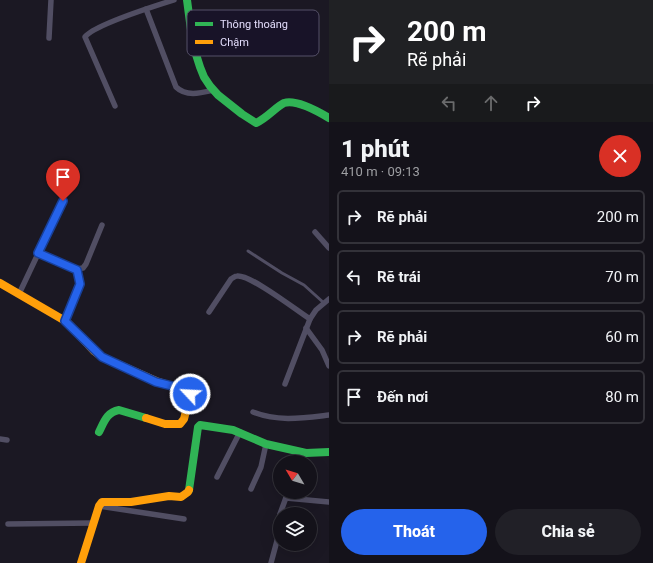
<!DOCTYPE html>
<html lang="vi">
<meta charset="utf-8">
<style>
:root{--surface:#14121a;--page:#212027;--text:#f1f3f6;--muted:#9d9ea2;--line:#333239;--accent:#2563eb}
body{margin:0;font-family:Roboto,sans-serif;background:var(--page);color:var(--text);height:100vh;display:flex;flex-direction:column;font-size:15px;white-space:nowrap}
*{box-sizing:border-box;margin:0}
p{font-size:13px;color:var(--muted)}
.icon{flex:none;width:22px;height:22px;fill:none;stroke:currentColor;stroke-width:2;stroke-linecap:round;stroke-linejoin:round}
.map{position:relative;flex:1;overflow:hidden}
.side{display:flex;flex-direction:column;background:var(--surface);width:324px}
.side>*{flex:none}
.top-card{background:#202124;color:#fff;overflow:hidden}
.needle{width:26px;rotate:308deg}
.tools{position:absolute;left:273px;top:455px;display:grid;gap:8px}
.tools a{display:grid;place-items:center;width:44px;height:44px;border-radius:50%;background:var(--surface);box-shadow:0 4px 16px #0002,0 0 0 1px var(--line);font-size:20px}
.pin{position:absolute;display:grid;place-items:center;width:34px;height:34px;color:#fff;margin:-41px -17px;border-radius:50% 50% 50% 0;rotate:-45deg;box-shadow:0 0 4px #0007}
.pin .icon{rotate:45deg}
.me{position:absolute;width:44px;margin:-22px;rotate:295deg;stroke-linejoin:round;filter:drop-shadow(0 0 3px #0008)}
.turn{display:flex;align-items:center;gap:14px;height:84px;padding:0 12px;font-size:18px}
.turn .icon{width:52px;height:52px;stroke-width:2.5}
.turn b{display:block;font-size:28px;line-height:34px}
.lanes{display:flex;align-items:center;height:38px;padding:0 12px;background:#0003;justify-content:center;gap:20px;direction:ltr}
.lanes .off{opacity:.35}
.round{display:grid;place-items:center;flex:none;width:42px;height:42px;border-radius:21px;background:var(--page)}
.headline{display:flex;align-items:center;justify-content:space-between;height:68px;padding:0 12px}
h1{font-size:24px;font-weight:800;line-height:30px}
.cta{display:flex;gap:8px;margin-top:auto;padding:8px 12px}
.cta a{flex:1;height:46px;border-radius:24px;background:var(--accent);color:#fff;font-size:16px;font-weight:800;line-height:46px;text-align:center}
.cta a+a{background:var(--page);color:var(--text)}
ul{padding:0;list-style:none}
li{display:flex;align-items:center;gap:12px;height:54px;margin:0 8px 6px;padding:0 4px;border:2px solid var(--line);border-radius:6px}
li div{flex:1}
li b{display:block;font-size:15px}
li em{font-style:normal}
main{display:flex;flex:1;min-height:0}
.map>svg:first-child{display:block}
</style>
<main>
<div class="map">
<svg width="329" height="563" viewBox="0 0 329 563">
<rect width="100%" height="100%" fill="#1b1823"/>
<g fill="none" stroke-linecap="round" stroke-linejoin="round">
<!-- lane -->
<path stroke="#514e63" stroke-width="3" d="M248,251L282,273L304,285L324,303"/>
<!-- street -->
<g stroke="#514e63" stroke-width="5.5">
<path d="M146,9L176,87C186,97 201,93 214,90"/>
<path d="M49,38L51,0"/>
<path d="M115,106L85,37C94,25 158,5 174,0"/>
<path d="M315,232L329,248"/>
<path d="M38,253L77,269L83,268L86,264L102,225"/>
<path d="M19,294L63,201"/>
<path d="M209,312L231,279C233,278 235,276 237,276C250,274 296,310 310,319L316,310L329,299"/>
<path d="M65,321L79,284L77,269"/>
<path d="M306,328L322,350L329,366"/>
<path d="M285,384L310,319"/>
<path d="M253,412C278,422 303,418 329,415"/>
<path d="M0,439L7,440"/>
<path d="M217,477L240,432"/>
<path d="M251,489L261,467L266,444"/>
<path d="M286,498L329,502"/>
<path d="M99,506L184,519"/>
<path d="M280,514L288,492"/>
<path d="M8,524L93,523"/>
<path d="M271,563L278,537L277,523L280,515"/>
</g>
<!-- fast -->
<g stroke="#30b455" stroke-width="8">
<path d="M187,0L193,45L200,67L204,77L210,86L218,95L242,114L256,123C267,118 277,106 284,103C297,99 319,112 329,118"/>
<path d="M99,432C104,422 107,412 119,410L146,418"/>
<path d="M189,490L198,427L200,425L233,430L266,444L306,453L329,452"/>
</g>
<!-- slow -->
<g stroke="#ff9f0a" stroke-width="8">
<path d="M0,283L67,322L94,351L102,357L156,381L188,391L190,395L184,419L180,424H165L146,418"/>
<path d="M81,563L99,506L102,502H131L169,496L181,497L188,492L189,490"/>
</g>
</g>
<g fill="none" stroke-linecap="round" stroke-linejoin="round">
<!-- route casing -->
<g stroke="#184099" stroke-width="10">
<path id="route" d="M63,201L38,253L77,270L80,284L65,321L102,357L156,382L184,389L188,391L190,394"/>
</g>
<!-- route -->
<use href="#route" stroke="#2563eb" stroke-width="7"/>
</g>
<!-- legend -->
<rect x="187" y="10" width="132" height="46" rx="6" fill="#181328" stroke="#555068" stroke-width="1"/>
<rect x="195" y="22" width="18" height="4" fill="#30b455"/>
<rect x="195" y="40" width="18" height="4" fill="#ff9f0a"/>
<g font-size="11" fill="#e3ddfc">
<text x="220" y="28">Thông thoáng</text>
<text x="220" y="46">Chậm</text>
</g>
</svg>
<div class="tools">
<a><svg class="needle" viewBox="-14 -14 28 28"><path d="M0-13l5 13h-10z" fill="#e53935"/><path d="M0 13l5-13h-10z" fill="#9d9ea2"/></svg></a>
<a><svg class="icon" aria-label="layers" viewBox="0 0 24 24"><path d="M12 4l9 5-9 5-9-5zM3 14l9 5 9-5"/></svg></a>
</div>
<div class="pin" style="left:63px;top:201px;background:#d93025"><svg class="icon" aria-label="arrive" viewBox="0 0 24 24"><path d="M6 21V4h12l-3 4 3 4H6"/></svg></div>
<svg class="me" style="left:190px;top:394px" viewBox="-20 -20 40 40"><circle r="17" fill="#2563eb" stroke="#fff" stroke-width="3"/><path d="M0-11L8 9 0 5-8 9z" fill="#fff"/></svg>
</div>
<section class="side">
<div class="top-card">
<div class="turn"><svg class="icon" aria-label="right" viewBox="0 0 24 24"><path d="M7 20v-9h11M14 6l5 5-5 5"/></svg><div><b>200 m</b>Rẽ phải</div></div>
<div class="lanes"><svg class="icon off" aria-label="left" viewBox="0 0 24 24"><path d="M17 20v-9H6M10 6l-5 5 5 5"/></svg><svg class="icon off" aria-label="ahead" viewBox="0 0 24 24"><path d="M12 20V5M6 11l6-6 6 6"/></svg><svg class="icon" aria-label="right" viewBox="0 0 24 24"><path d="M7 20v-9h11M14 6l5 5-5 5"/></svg></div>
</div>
<div class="headline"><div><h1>1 phút</h1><p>410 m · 09:13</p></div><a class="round" style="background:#d93025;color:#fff"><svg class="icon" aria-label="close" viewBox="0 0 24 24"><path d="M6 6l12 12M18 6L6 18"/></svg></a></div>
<ul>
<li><svg class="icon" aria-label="right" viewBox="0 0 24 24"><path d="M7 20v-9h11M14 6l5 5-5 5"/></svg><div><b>Rẽ phải</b></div><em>200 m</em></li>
<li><svg class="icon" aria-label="left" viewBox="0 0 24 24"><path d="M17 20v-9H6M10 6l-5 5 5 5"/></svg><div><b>Rẽ trái</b></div><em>70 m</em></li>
<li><svg class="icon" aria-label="right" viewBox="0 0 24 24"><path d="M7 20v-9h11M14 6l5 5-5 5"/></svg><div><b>Rẽ phải</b></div><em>60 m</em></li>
<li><svg class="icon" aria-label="arrive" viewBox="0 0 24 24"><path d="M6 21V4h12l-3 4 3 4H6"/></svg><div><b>Đến nơi</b></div><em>80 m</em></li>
</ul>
<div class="cta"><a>Thoát</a><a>Chia sẻ</a></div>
</section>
</main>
